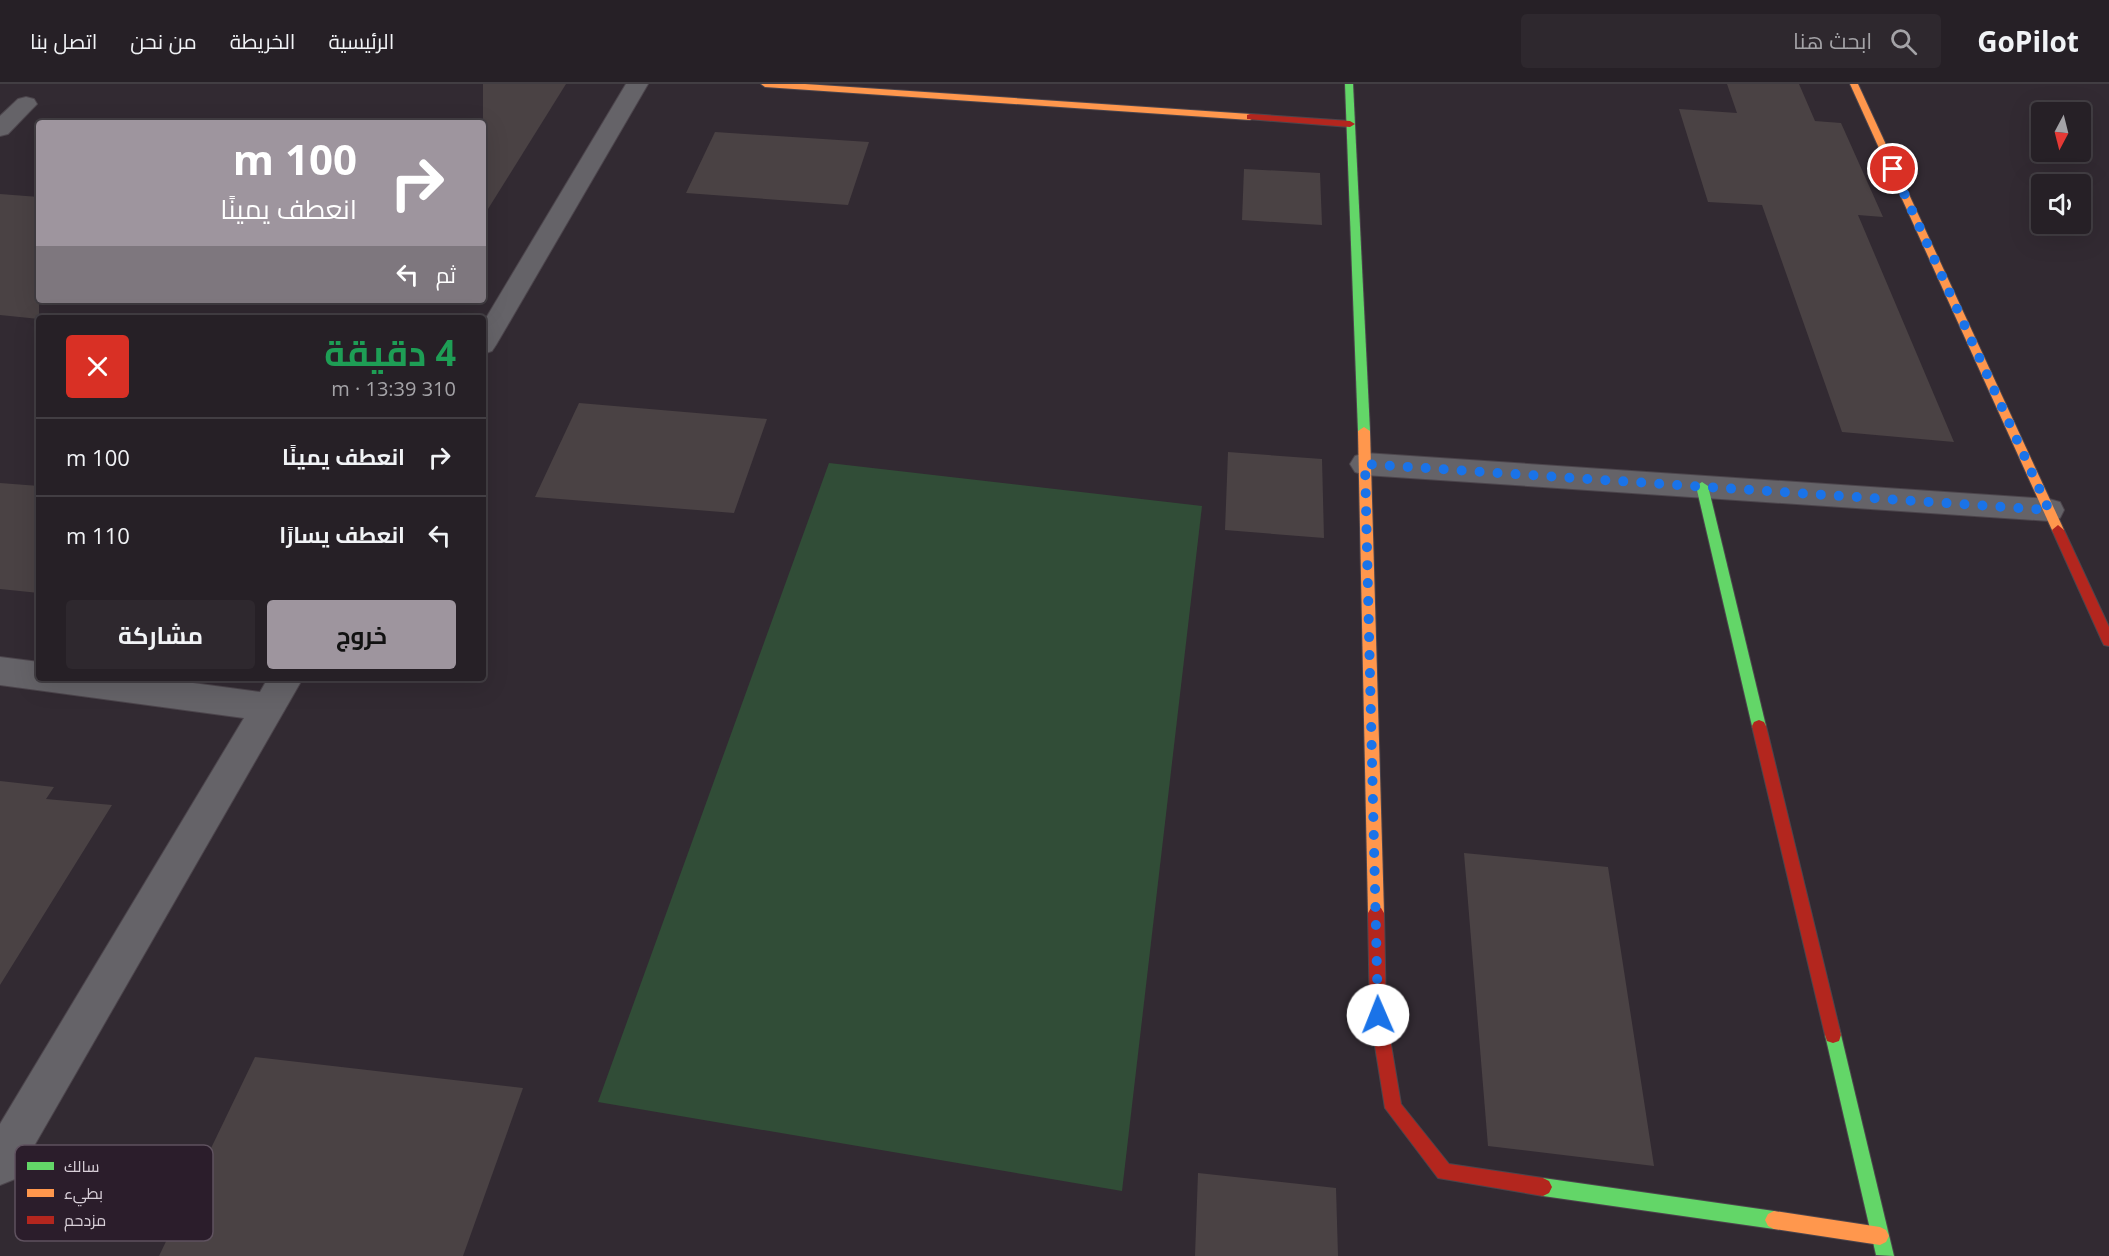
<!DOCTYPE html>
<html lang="ar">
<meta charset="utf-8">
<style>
:root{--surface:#262026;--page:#2e282e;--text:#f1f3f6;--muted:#a4a3a7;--line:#423e43;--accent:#9e959e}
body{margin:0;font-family:"Open Sans",Cairo,sans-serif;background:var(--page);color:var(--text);direction:rtl;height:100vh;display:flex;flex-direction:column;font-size:22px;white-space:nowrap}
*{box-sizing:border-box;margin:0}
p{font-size:20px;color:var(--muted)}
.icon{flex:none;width:33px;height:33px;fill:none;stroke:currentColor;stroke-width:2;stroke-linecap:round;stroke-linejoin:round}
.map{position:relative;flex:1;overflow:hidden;direction:ltr}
.panel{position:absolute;left:36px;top:231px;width:450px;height:366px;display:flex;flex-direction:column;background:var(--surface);border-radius:6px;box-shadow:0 6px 24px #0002,0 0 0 2px var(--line);direction:rtl}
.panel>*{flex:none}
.top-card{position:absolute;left:36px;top:36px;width:450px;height:183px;border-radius:6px;box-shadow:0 6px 24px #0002,0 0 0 2px var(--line);direction:rtl;background:#9e959e;color:#fff;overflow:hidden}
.needle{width:39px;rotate:187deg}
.buttons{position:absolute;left:2031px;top:18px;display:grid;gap:12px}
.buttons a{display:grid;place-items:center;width:60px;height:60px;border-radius:6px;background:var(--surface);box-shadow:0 6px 24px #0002,0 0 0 2px var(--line);font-size:30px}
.pin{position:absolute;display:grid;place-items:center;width:51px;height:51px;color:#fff;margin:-26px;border:3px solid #fff;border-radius:50%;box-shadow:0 2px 6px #0007}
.me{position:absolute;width:66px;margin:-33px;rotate:359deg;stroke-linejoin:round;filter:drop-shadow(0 0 4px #0008)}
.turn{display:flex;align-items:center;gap:21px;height:126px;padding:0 30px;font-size:27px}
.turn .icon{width:78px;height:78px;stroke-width:2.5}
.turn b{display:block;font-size:42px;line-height:51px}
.then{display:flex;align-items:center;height:57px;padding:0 30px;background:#0003;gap:12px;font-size:22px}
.round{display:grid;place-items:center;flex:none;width:63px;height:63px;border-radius:6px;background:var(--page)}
.head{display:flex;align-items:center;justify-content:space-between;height:102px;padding:0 30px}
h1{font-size:36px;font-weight:700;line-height:45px;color:#1e9e55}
.primary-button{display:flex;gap:12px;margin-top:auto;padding:12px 30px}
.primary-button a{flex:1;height:69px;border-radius:6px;background:var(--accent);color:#111;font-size:24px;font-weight:700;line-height:69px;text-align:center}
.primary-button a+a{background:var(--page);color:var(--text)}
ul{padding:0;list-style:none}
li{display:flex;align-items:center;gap:18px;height:78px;padding:0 30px;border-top:2px solid var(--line)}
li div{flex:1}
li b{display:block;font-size:22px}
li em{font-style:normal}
header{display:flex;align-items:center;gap:36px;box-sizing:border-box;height:84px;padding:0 30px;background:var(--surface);border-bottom:2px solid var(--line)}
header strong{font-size:28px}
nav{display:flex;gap:33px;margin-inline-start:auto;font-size:21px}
.search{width:420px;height:54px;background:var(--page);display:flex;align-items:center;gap:15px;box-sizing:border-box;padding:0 21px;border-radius:6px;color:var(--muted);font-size:22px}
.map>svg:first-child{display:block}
</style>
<header>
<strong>GoPilot</strong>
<div class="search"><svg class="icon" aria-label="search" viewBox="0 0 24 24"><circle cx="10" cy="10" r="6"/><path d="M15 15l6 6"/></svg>ابحث هنا</div>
<nav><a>الرئيسية</a><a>الخريطة</a><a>من نحن</a><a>اتصل بنا</a></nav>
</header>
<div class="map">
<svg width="2109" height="1172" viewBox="0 0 2109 1172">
<rect width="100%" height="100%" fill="#322a32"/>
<!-- green -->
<path fill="#314d37" d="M829,379L1202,422L1122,1107L598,1018Z"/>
<!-- building -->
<g fill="#4a4244">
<path d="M483,0H566L483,133Z"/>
<path d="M1727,0H1799L1815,37L1841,39L1883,133L1858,131L1954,358L1842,348L1762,121L1708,118L1679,25L1737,29Z"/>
<path d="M715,48L869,58L848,121L686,109Z"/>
<path d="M1244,85L1320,89L1322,141L1242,136Z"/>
<path d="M0,110L39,113V235L0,231Z"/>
<path d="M579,319L767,335L734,429L535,413Z"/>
<path d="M1228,368L1322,375L1324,454L1225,446Z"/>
<path d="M0,399L39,402V509L0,505Z"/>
<path d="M0,697L54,703L46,715L112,721L0,901Z"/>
<path d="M1464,769L1608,783L1654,1082L1488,1062Z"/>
<path d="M255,973L523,1004L463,1172H159Z"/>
<path d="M1198,1089L1336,1104L1338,1172H1195Z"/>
</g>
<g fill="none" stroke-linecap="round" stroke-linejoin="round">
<!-- street casing -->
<g stroke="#4c454c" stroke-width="2">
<g id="street">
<path d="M626,0H648L496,261L492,267L483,270V239Z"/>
<path d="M26,13L34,15L37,20L8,50L0,52V32L18,15Z"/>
<path d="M1365,369L2049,415L2060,418L2064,426L2060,434L2049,437L1365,391L1355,388L1350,380L1355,372Z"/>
<path d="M0,573L39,578V594H156L260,608L268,594H303L15,1095L0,1101V1040L244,634L0,601Z"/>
</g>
</g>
<!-- fast casing -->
<g stroke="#4c454c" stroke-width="2">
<g id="fast">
<path d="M1345,0H1353L1370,347L1364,351L1358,347Z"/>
<path d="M1702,398L1708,402L1766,642L1764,646L1759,648L1754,646L1752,642L1696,402Z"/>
<path d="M1833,943L1839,945L1841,951L1894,1172L1876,1171L1825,951L1827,945Z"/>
<path d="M1543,1094L1774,1127L1780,1130L1783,1136L1780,1142L1774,1145L1543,1112L1537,1109L1534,1103L1537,1097Z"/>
</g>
</g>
<!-- slow casing -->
<g stroke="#4c454c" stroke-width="2">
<g id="slow">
<path d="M761,0H805L1250,30L1255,33L1250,36L765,3Z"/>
<path d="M1850,0H1858L2064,446L2062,449H2054L2052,446Z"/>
<path d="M1364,343L1370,347L1384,829L1381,834L1376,836L1371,834L1368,829L1358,347Z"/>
<path d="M1774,1127L1880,1143L1886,1146L1889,1152L1886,1158L1880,1161L1774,1145L1768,1142L1765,1136L1768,1130Z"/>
</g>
</g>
<!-- jam casing -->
<g stroke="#4c454c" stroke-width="2">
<g id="jam">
<path d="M1250,30L1350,37L1355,40L1350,43L1247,35V31Z"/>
<path d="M2058,441L2064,446L2109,543V562L2104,561L2102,557L2052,446Z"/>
<path d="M1759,636L1764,638L1766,642L1841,951L1839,957L1833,959L1827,957L1825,951L1752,642L1754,638Z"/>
<path d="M1376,822L1381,824L1384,829L1386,931L1401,1020L1449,1080L1543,1094L1549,1097L1552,1103L1549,1109L1543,1112L1438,1094L1385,1024L1370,931L1368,829L1371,824Z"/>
</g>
</g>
<!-- street -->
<use href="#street" fill="#656368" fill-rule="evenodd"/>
<!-- fast -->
<use href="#fast" fill="#63d668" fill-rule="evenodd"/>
<!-- slow -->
<use href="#slow" fill="#ff974d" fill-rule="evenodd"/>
<!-- jam -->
<use href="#jam" fill="#b3261e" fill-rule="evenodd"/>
</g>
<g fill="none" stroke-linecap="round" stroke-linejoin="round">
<!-- route -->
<path stroke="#1a73e8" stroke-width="10" stroke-dasharray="0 18" d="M1378,931L1365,380L2049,426L1893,85"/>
</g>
<!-- legend -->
<rect x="15" y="1061" width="198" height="96" rx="9" fill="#2b1d2b" stroke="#5f525f" stroke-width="1.5"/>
<rect x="27" y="1078" width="27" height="8" fill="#63d668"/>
<rect x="27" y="1105" width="27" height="8" fill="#ff974d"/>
<rect x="27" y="1132" width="27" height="8" fill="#b3261e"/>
<g font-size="16" fill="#d8cfd8">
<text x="64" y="1088">سالك</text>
<text x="64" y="1115">بطيء</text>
<text x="64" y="1142">مزدحم</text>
</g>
</svg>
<div class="buttons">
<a><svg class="needle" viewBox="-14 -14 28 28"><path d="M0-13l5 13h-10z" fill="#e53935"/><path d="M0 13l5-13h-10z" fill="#a4a3a7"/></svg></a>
<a><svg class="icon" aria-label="sound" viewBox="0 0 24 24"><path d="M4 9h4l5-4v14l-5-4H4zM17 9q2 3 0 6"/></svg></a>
</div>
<div class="pin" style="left:1893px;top:85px;background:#d93025"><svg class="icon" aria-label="arrive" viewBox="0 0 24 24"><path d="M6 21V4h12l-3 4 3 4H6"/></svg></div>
<svg class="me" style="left:1378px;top:931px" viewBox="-20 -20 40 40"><circle r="19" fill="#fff"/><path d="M0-13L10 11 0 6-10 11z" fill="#1a73e8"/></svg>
<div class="top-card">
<div class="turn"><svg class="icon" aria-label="right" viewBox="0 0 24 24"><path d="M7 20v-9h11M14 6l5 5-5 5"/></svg><div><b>100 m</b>انعطف يمينًا</div></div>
<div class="then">ثم<svg class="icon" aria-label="left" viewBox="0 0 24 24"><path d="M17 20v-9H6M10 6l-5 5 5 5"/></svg></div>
</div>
<section class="panel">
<div class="head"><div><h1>4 دقيقة</h1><p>310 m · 13:39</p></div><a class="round" style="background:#d93025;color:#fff"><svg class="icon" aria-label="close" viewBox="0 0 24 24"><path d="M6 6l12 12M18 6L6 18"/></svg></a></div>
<ul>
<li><svg class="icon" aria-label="right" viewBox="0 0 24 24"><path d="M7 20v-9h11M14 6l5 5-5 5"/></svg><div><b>انعطف يمينًا</b></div><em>100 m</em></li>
<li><svg class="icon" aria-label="left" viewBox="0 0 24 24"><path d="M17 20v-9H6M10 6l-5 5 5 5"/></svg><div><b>انعطف يسارًا</b></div><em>110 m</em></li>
</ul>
<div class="primary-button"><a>خروج</a><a>مشاركة</a></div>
</section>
</div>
